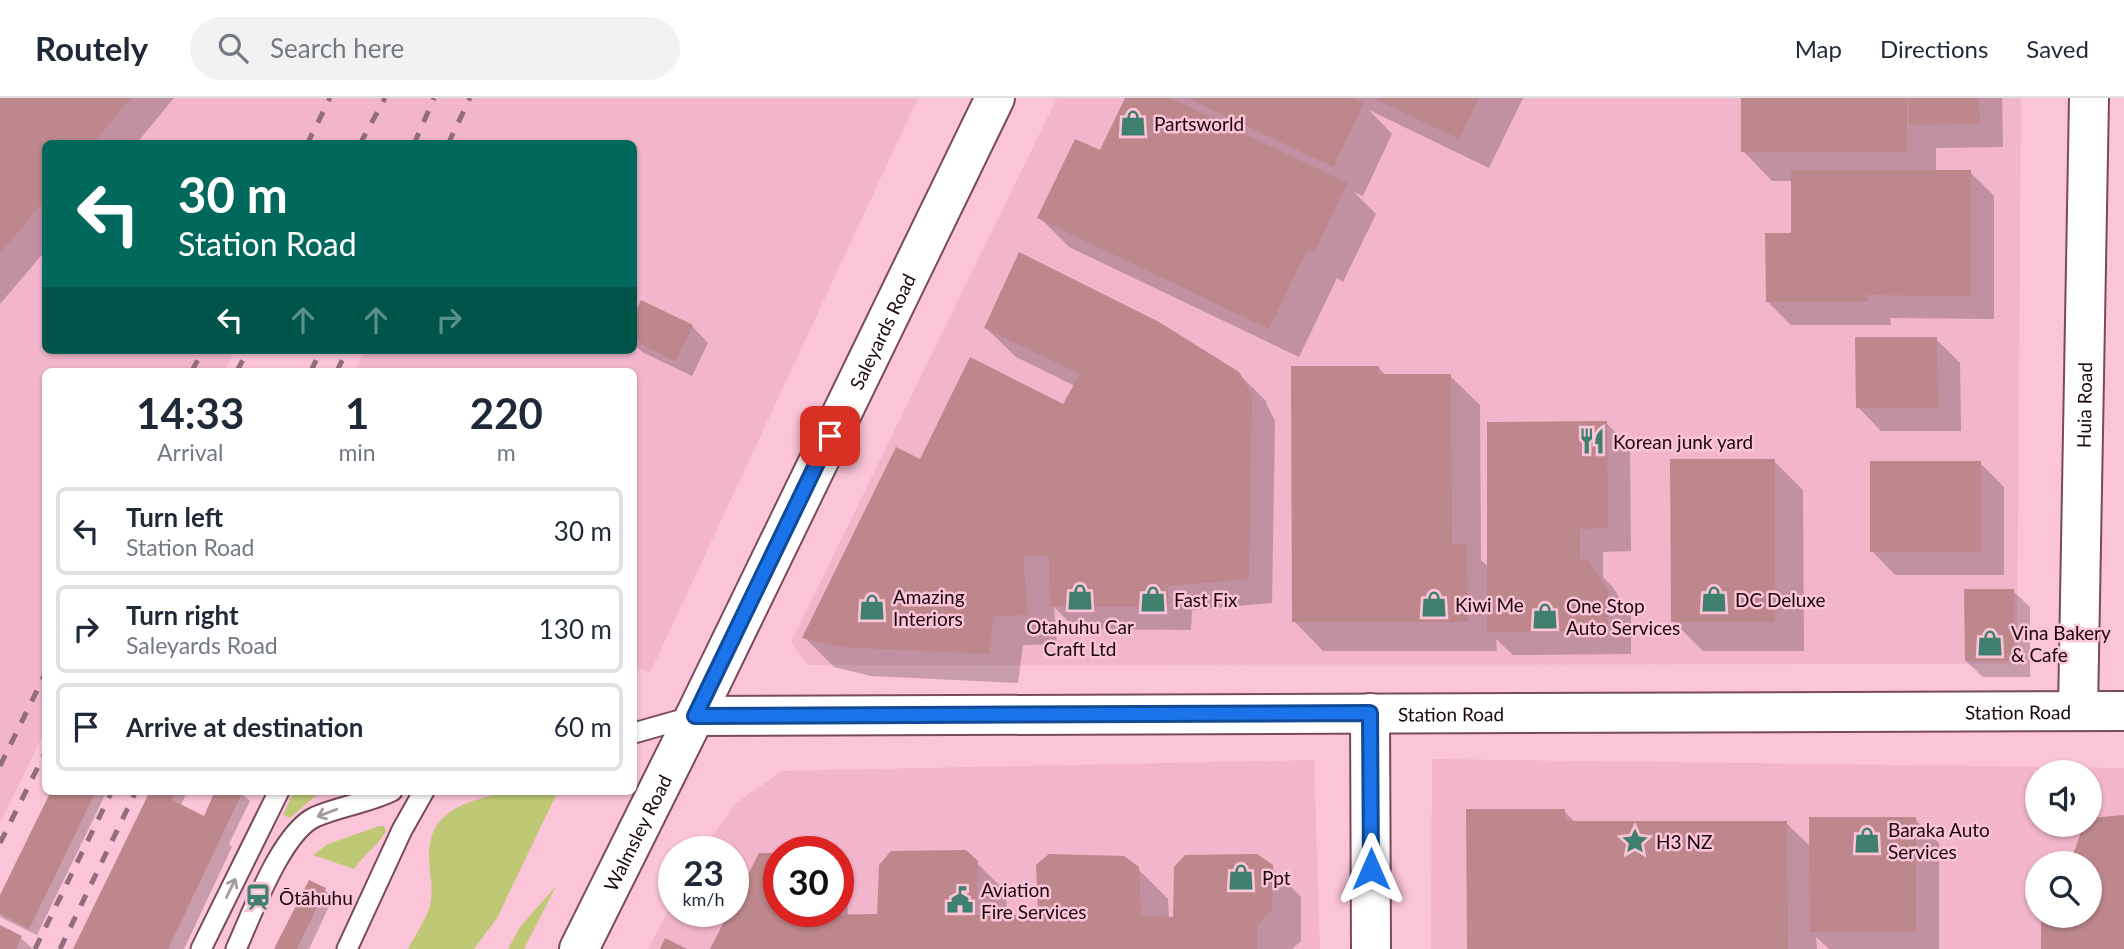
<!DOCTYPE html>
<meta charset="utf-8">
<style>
:root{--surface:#fff;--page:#f2f2f3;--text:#1f2937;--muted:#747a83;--line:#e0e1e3}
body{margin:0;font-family:Lato,sans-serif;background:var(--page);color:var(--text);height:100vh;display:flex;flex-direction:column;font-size:26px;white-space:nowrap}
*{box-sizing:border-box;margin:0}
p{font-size:23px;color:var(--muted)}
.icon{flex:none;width:38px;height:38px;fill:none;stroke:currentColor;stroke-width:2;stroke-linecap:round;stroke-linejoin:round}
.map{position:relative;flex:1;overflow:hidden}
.drawer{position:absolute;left:42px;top:270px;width:595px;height:427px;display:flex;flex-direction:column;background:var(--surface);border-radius:10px;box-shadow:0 2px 5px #0004}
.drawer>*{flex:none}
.banner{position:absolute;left:42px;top:42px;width:595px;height:214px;border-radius:10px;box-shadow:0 2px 5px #0004;background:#00695c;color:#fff;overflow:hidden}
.controls{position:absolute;left:2025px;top:662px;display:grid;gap:14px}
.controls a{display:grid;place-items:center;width:77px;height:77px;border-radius:50%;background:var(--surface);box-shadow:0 2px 5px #0004;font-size:35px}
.speed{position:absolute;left:658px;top:738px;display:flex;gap:14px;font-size:35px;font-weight:700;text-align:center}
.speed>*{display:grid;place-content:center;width:91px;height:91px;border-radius:50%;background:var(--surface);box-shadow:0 2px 5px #0004;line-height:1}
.speed small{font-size:18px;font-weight:400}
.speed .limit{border:10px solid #d22;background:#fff;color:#111}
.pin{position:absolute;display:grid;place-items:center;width:60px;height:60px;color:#fff;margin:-30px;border-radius:14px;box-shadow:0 4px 10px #0006}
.me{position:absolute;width:77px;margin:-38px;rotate:0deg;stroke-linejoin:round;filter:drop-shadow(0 0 5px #0008)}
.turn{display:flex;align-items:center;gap:24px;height:147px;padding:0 21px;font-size:32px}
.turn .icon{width:91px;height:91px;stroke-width:2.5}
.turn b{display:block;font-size:49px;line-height:60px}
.lanes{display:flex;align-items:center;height:66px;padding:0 21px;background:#0003;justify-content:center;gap:35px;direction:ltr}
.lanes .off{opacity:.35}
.eta{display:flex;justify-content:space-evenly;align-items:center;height:119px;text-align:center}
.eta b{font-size:42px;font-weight:700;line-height:49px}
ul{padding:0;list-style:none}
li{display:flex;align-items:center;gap:21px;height:88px;margin:0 14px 10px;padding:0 7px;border:4px solid var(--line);border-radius:10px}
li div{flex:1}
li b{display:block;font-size:26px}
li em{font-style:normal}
header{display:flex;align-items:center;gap:42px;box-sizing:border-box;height:98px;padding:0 35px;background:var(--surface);border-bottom:2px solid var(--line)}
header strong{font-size:33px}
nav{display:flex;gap:38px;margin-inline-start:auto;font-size:24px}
.search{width:490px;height:63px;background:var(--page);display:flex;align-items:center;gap:18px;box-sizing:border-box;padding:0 24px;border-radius:38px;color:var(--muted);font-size:26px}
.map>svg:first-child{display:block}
</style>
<header>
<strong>Routely</strong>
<div class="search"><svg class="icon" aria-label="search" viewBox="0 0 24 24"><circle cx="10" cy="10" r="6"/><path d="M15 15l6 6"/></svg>Search here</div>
<nav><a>Map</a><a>Directions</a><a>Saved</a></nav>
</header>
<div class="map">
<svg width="2124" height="851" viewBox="0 0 2124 851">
<rect width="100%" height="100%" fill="#fbc4d8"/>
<!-- built -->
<g fill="#f2b5cc" fill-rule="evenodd">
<path d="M0,0H918L650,575L634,568V273H355L365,252H634V46H46V252H235L224,273H46L45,633L0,725Z"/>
<path d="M1057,0H2021L2017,566L808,567L791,544Z"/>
<path d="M1432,661L2124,670V851H1431ZM2037,674H2090V726H2037ZM2037,765H2090V817H2037Z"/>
<path d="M1314,662L1320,851H648L674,802V814H733V754H700L736,705L782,673ZM779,754H838V814H779Z"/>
</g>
<!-- green -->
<g fill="#bfc975">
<path d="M294,693H321L290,720L283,717Z"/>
<path d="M508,693H558L497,820L474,851H408C415,837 429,818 431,802C433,788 429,773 429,759C429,709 470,704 508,693Z"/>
<path d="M379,728H384L386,733C379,747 363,757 354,771L313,757L328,746Z"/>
<path d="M556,788L524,851H508L520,829Z"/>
</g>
<!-- shadow -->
<g fill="#0003">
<path d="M0,0H174L136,46H46V152L0,206Z"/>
<path d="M1127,0H1523L1489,70L1369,12L1392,36L1363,98L1354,94L1376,116L1343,184L1337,180L1299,259L1069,149L1039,119L1101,55Z"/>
<path d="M1742,0H2002L2003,49L1936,50V74H1970L1994,98V221L1890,220L1891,227H1791L1767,203L1793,136V83H1772L1743,53Z"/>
<path d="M642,204L692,228L708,245L692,278L642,254L634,245V222Z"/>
<path d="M986,230L1238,275L1267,304L1266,305L1275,323L1272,505L1192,512L1191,532L1076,531L1054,509L1057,546L1023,547L1018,585L871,578L834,569L804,539L921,363L1064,308L1075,288L1016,259Z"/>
<path d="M1936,241L1960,265L1961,333H1881L1858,309Z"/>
<path d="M1378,269L1386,278H1450L1480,307L1481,462L1489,470L1606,325L1630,349L1631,453L1603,454V479L1612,488L1631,518V556L1513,557L1496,541L1497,553H1323L1294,523Z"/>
<path d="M1774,363L1803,392L1804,553H1703L1673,523Z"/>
<path d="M1980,365L2004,389V477H1895L1872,453Z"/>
<path d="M2013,493L2030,509V579H1983L1966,563Z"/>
<path d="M53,693H107L37,837L2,820L0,818V801Z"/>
<path d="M152,693H188L180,708L204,721L217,693H239L250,703L229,746L232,749L184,851H75Z"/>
<path d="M1468,713H1564L1576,725H1786L1811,749L1915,721L1939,745V851H1829L1816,839L1817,851H1468Z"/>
<path d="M2124,719V851H2043V817H2090V722Z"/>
<path d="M965,753L1007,795L1006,819H1040L1138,771L1168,801L1169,820L1175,821L1271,769L1301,799V843L1292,851H712L731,814H838V791L847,800L848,818H879Z"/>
<path d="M310,784L325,792L333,800L309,851H276Z"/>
<path d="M0,832L21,840L33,851H0Z"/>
</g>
<!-- building -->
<g fill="#bd878b">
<path d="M0,0H131L92,46H46V101L0,155Z"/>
<path d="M1125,0H1170L1347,85L1314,155L1307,152L1269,231L1037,120L1075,41L1100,52Z"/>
<path d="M1188,0H1353L1364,5L1333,69Z"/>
<path d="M1373,0H1479L1459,41Z"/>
<rect x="1741" y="0" width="166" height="54"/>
<path d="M1909,0H1979L1980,26L1909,27Z"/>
<path d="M1791,72H1971V198L1867,197L1868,204H1766L1765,135H1791Z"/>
<path d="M1019,154L1159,224L1239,274L1252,297L1249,481L1168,488V509L1050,508L1049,458H1023L1028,517L994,518L989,556L840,549L802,540L896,349L920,361L970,259L1063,306L1080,276L984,230Z"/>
<path d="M641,202L693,227L675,263L634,242V217Z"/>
<path d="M1855,239H1937L1938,310H1856Z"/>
<path d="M1291,268H1379L1378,276H1451L1452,446H1467L1468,524H1292Z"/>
<path d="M1607,323L1608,430L1580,431V461L1588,462L1608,492V533L1487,534V324Z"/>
<path d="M1670,361H1775V524H1671Z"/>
<rect x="1870" y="363" width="111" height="91"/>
<path d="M1964,491H2014V563H1965Z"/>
<path d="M51,693H96L29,831L0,816V797Z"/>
<path d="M150,693H176L172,702L204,718L215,693H243L168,851H73Z"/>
<path d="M1466,711H1565V723H1787L1788,851H1467Z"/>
<path d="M2124,717V851H2041V817H2090V765H2070L2084,726H2090V720Z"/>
<path d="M1809,719H1916V834H1810Z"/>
<path d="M966,752L978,763L976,817H1038L1036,767L1049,756L1124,758L1139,769L1141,818L1173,819L1174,769L1185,757L1257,756L1273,767L1272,813L1257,827V851H710L729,814H733V806L759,755H779V814H821V817L877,816L879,767L891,753Z"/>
<path d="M309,782L326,790L297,851H274Z"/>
<path d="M0,827L22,838L16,851H0Z"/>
<path d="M665,840L687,851H660Z"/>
</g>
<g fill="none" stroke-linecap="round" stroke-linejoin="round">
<!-- lane casing -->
<g stroke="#784a5c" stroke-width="23">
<g id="lane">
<path d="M634,635L694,618"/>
<path d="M201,851L279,693"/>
<path d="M236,851C252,816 281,735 315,719C340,708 368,705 392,693"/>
<path d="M347,851L402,732L424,693"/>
</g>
</g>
<!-- street casing -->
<g stroke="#784a5c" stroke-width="42">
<g id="street">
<path id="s1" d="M2078,613L2089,0"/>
<path d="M1370,615L1371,851"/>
</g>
</g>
<!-- secondary casing -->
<g stroke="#784a5c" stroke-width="42">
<g id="secondary">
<path id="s2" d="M695,618L2124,613"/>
<path id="s3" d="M579,851L695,618L995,0"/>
</g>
</g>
<!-- lane -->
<use href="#lane" stroke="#fff" stroke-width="19"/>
<!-- street -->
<use href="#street" stroke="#fff" stroke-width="38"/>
<!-- secondary -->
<use href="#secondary" stroke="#fff" stroke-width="38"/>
<!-- rail -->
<g stroke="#936d7b" stroke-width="5" stroke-dasharray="12 12" stroke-linecap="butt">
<path d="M307,46L330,0"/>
<path d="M360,46L385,0"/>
<path d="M414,46L434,0"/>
<path d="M448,46L470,0"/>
<path d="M192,273L203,252"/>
<path d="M237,273L248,252"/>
<path d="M311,273L321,252"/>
<path d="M337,273L347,252"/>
<path d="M0,668L46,574"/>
<path d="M0,745L46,653"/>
<path d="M35,851L112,693"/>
<path d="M60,851L136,693"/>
</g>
</g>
<!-- one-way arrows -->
<defs><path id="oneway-shaft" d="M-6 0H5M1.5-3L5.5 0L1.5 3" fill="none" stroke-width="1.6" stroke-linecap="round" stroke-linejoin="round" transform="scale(1.75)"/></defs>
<g stroke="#a39c9f">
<use href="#oneway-shaft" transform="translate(327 715) rotate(159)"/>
<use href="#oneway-shaft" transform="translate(231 790) rotate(-64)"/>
</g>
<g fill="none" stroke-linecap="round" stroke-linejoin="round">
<!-- route casing -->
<g stroke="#114b97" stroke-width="18">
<path id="route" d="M830,338L695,618L1370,615L1371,771"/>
</g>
<!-- route -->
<use href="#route" stroke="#1a73e8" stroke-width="12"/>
</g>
<!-- icons -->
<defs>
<g id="shop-bare" transform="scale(2.1)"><path d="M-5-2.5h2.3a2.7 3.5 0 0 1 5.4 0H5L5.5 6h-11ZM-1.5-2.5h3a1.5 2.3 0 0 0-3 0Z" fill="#3e7f6e" stroke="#fbc4d8" stroke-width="2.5" paint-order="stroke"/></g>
<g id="restaurant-bare" transform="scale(2.1)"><path d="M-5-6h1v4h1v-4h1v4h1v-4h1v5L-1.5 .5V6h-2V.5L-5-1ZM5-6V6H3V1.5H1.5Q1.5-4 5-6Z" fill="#3e7f6e" stroke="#fbc4d8" stroke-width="2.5" paint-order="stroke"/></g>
<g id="sight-bare" transform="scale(2.1)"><path d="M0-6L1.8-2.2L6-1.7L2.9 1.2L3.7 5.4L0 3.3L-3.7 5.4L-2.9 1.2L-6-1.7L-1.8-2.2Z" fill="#3e7f6e" stroke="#fbc4d8" stroke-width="2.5" paint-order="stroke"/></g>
<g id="station-bare" transform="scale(2.1)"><path d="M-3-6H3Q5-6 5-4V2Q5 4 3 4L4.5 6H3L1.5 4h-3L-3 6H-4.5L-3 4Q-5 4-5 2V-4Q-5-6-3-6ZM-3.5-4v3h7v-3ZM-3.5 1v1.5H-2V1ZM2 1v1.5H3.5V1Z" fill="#3e7f6e" stroke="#fbc4d8" stroke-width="2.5" paint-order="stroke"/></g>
<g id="civic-bare" transform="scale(2.1)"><path d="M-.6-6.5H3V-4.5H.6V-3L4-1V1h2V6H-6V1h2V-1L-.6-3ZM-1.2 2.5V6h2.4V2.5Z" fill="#3e7f6e" stroke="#fbc4d8" stroke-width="2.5" paint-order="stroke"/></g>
</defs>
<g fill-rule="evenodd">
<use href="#shop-bare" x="1133" y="25"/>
<use href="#restaurant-bare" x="1592" y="343"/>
<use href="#shop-bare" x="1080" y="499"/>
<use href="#shop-bare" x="1153" y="501"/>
<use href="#shop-bare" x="1714" y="501"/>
<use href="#shop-bare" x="1434" y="506"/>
<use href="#shop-bare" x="872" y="509"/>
<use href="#shop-bare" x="1545" y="518"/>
<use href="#shop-bare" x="1990" y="545"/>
<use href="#shop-bare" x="1867" y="742"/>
<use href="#sight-bare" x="1635" y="743"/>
<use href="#shop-bare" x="1241" y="779"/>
<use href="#station-bare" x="258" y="799"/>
<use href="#civic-bare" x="960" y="802"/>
</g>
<g text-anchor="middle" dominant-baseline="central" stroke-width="5" stroke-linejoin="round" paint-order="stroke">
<!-- poi labels -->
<g font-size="19" fill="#1a0810" stroke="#fbc4d8" text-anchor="start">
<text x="1154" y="25">Partsworld</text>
<text x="1613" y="343">Korean junk yard</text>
<text x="893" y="498">Amazing<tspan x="893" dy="22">Interiors</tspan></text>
<text x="1174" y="501">Fast Fix</text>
<text x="1735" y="501">DC Deluxe</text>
<text x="1455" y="506">Kiwi Me</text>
<text x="1566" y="507">One Stop<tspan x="1566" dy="22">Auto Services</tspan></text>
<text x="1080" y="528" text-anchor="middle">Otahuhu Car<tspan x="1080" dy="22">Craft Ltd</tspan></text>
<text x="2011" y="534">Vina Bakery<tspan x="2011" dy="22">&amp; Cafe</tspan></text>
<text x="1888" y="731">Baraka Auto<tspan x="1888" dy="22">Services</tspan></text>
<text x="1656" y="743">H3 NZ</text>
<text x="1262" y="779">Ppt</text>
<text x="981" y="791">Aviation<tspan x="981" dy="22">Fire Services</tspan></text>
<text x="279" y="799">Ōtāhuhu</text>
</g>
<!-- street labels -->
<g font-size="19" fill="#1a0810" stroke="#fbc4d8">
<text stroke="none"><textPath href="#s3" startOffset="688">Saleyards Road</textPath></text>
<text stroke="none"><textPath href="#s1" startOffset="306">Huia Road</textPath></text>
<text stroke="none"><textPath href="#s2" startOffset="1323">Station Road</textPath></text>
<text stroke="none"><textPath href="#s2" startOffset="756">Station Road</textPath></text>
<text stroke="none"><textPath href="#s3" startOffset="130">Walmsley Road</textPath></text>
</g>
</g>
</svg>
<div class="controls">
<a><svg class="icon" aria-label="sound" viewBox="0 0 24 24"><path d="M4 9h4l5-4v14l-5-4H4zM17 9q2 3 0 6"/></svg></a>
<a><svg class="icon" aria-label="search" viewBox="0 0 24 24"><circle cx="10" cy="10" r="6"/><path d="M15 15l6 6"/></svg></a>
</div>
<div class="speed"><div>23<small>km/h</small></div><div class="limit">30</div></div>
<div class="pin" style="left:830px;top:338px;background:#d93025"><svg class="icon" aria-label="arrive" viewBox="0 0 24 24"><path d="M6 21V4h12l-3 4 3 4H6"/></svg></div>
<svg class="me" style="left:1371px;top:771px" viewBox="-20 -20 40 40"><path d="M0-17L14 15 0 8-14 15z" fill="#1a73e8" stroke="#fff" stroke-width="4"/></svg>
<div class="banner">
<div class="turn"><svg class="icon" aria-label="left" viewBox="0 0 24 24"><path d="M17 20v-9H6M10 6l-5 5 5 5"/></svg><div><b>30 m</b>Station Road</div></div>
<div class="lanes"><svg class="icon" aria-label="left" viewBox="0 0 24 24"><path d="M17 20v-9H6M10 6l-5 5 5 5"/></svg><svg class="icon off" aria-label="ahead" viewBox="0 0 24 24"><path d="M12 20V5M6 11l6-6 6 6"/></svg><svg class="icon off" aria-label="ahead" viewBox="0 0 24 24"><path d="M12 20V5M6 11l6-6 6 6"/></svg><svg class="icon off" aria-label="right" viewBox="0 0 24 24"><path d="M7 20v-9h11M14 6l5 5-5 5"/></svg></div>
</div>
<section class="drawer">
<div class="eta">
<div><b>14:33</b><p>Arrival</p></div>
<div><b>1</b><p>min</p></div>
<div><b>220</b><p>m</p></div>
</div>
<ul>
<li><svg class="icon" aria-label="left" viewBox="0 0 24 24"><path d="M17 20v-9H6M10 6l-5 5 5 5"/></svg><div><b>Turn left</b><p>Station Road</p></div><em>30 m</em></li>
<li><svg class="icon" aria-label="right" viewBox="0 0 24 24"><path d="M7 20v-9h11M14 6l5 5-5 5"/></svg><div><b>Turn right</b><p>Saleyards Road</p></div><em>130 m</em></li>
<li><svg class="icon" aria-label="arrive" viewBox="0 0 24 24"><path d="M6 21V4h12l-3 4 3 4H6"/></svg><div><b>Arrive at destination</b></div><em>60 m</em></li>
</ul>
</section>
</div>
